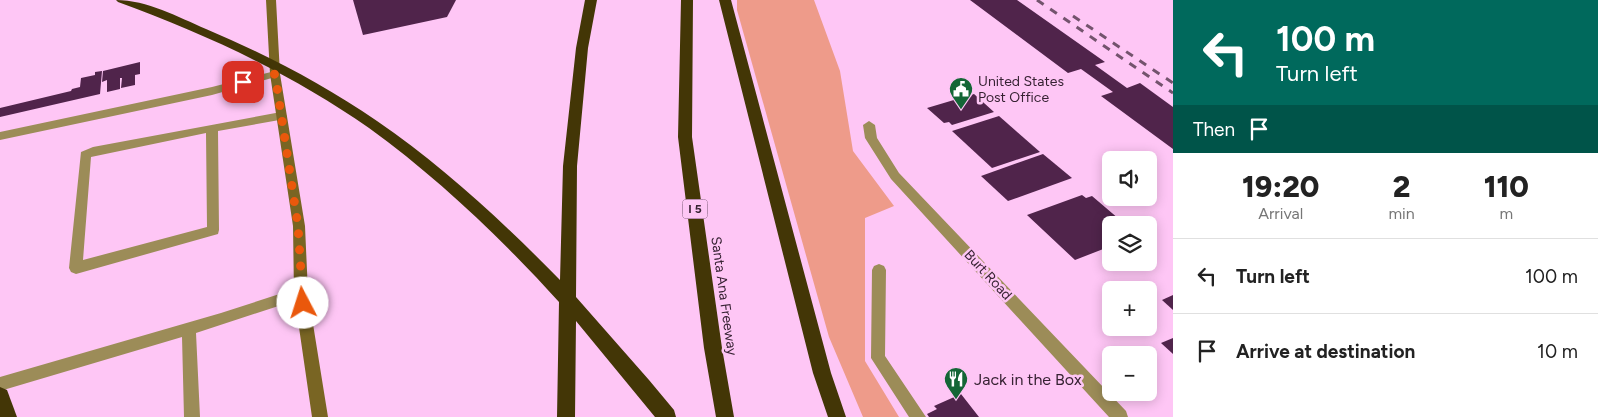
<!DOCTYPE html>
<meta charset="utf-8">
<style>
:root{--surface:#fff;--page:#f6f6f6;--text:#222;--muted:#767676;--line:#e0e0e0}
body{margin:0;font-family:Figtree,sans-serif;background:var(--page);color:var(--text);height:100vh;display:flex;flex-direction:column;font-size:19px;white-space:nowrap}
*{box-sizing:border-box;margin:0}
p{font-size:16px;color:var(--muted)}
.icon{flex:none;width:28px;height:28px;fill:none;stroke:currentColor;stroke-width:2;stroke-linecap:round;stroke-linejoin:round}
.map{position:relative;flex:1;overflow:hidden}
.sheet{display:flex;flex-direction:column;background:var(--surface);width:425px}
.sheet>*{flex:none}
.guide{background:#00695c;color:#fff;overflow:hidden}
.buttons{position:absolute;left:1102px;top:151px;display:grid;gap:10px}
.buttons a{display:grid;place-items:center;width:55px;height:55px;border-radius:8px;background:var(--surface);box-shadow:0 2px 12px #0003;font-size:25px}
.pin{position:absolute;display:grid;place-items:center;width:42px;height:42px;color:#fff;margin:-21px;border-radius:10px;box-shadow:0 2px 8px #0006}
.me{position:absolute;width:55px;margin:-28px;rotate:355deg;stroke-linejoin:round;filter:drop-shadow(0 0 4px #0008)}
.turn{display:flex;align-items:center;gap:18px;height:105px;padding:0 20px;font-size:22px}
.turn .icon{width:65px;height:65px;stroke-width:2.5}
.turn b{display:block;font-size:35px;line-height:42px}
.then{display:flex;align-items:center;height:48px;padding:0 20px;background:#0003;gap:10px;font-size:19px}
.eta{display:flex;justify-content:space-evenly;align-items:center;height:85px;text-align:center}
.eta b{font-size:30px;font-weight:800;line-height:35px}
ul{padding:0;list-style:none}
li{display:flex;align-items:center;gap:15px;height:75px;padding:0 20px;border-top:1px solid var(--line)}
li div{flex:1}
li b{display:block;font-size:19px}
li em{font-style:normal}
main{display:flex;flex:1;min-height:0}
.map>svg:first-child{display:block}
</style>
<main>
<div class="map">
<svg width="1173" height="417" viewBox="0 0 1173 417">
<rect width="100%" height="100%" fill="#fec6f5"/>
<!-- green -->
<path fill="#ee9b8a" d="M737,0H814L840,71L853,151L894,206L865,218V361L899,417H863L829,337L737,10Z"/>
<!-- building -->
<g fill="#50244b">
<path d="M353,0H456L447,17L363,35Z"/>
<path d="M970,0H1017L1105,62L1095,65L1127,88L1140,83L1173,107V149L1101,96L1113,92L1081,69L1068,73Z"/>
<path d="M140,62V74L135,75V85L121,88L122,78H120V89L107,92V80L102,82L103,71Z"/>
<path d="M102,71L100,94L0,117V108L71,91L72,89L80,87L81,78L95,75V72Z"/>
<path d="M974,94L994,112L952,125L949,122L944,123L927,108Z"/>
<path d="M999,116L1040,152L992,168L952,131Z"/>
<path d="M1043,154L1072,178L1008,201L981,176Z"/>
<path d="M1082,195L1086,198L1092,196L1126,225H1111V246L1075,260L1027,215Z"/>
<path d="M1173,295V310L1162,300Z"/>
<path d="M1173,338V354L1161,343Z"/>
<path d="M961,394L979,417H929L927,414L937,409L934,406Z"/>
</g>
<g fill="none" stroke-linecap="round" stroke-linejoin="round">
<!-- lane -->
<g fill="#9c8c58" fill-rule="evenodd">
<path d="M275,71L280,74L279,76L212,95L0,140V132L212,87Z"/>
<path d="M281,112L287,116L285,119L218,131L219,230L218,234L76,274L71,272L69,268L81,152L93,147ZM206,133L207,227L83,260L91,157Z"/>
<path d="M879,264L884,266L886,270L885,356L926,417H909L871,358L872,270L874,266Z"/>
<path d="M301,287L306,289L308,293L306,297L196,333L200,417H184L182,337L0,391V377L221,313Z"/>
</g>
<!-- street -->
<path fill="#9c8c58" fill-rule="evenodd" d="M869,121L875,125L877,138L899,173L1126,411L1128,417H1109L891,179L865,138L863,125Z"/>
<!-- secondary -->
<path fill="#796523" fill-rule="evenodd" d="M266,0H276L280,74L305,226L308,293L328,417H312L294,293L293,226L270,74Z"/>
<!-- highway -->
<g fill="#433606" fill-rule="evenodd">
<path d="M116,0C147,0 178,17 206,29C265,54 323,84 377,121C443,166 504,223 560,280L563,166L576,48L585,0H597L588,48L577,166L576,297L649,380L674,410L676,417H655L576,321L575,417H557L559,302C502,239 438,178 369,128C292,74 206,34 118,2Z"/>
<path d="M681,0H693L692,137L722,348L734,417H716L704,348L678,137Z"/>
<path d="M719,0H731L831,373L846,417H828L813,373Z"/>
<path d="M0,387L7,390L17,417H0Z"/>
</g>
<!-- rail -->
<g stroke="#73536d" stroke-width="3" stroke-dasharray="8 8" stroke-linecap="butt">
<path d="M1037,0L1173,93"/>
<path d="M1073,16L1173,83"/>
</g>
</g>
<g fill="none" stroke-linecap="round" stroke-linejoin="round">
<!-- route -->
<path stroke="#ea580c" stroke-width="9" stroke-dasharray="0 16.2" d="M243,82L275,74L298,226L303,303"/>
</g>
<!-- icons -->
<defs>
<g id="civic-pin" transform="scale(1.25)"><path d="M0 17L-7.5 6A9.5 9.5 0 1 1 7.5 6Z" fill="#146636" stroke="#fec6f5"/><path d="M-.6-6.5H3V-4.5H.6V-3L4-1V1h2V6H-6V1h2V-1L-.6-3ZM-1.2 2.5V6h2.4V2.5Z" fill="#fff"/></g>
<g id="restaurant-pin" transform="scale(1.25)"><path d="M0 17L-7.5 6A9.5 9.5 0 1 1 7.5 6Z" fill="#146636" stroke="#fec6f5"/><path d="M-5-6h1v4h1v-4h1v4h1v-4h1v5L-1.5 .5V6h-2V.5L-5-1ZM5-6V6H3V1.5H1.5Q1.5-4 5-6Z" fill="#fff"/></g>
</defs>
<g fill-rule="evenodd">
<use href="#civic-pin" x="961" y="89"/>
<use href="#restaurant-pin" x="956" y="379"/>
</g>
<g text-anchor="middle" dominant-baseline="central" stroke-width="5" stroke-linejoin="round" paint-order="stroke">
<!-- shield labels -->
<rect fill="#fec6f5" stroke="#73536d" stroke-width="1" x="682.5" y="199.5" width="25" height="19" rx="4"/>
<g font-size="12" font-weight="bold" fill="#372233">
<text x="695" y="209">I 5</text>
</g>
<!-- poi labels -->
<g font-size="14" fill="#372233" stroke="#fec6f5" text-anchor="start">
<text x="978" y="81">United States<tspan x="978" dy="16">Post Office</tspan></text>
</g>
<!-- street labels -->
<g font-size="14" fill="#372233" stroke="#fec6f5">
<text transform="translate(988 275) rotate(47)">Burt Road</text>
<text transform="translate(724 296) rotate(82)">Santa Ana Freeway</text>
</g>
<!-- near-poi labels -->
<g font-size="16" fill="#372233" stroke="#fec6f5" text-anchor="start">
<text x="974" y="379">Jack in the Box</text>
</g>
</g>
</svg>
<div class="buttons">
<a><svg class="icon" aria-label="sound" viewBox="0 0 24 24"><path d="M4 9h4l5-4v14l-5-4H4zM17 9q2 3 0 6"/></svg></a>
<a><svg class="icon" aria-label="layers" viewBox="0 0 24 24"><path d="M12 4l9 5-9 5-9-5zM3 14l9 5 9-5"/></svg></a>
<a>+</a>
<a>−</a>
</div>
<div class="pin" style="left:243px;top:82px;background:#d93025"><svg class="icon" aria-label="arrive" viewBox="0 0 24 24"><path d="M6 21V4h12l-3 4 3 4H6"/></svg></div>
<svg class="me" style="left:303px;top:303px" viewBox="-20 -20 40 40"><circle r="19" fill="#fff"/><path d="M0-13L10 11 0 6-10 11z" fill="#ea580c"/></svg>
</div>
<section class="sheet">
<div class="guide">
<div class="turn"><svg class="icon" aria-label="left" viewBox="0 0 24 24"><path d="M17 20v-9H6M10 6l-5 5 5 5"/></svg><div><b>100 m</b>Turn left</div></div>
<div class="then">Then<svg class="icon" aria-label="arrive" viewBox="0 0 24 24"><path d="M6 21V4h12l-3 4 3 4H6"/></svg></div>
</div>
<div class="eta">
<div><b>19:20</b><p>Arrival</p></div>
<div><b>2</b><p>min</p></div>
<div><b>110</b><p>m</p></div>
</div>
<ul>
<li><svg class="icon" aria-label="left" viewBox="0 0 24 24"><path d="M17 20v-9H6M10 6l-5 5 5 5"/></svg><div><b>Turn left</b></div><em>100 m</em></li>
<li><svg class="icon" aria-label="arrive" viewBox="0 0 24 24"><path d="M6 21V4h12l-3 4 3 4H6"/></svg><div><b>Arrive at destination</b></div><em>10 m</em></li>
</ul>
</section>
</main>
